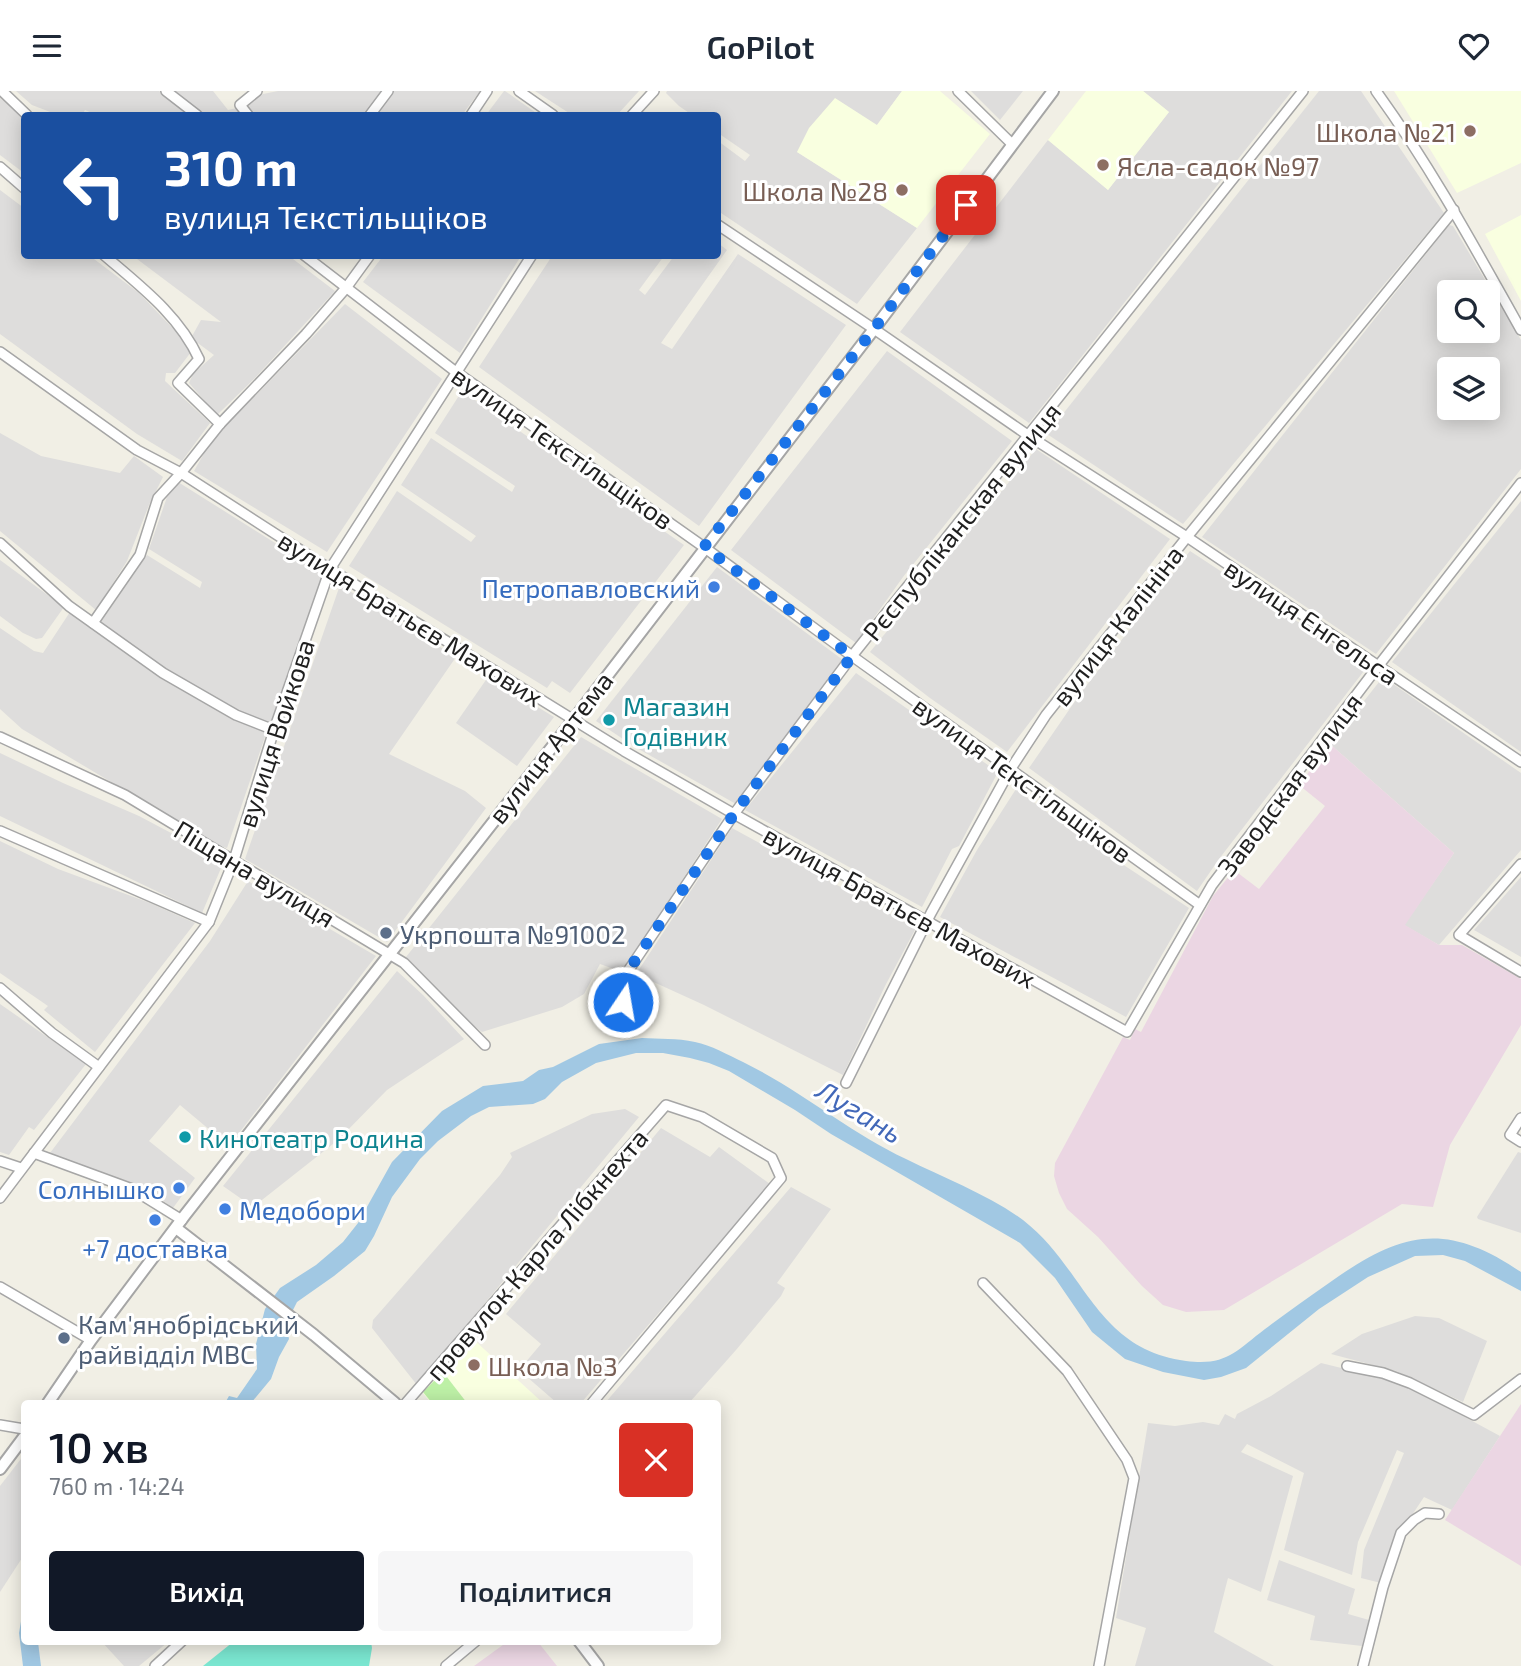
<!DOCTYPE html>
<html lang="uk">
<meta charset="utf-8">
<style>
:root{--surface:#fff;--page:#f6f6f7;--text:#1f2937;--muted:#747a83;--accent:#111827}
body{margin:0;font-family:"Exo 2",sans-serif;background:var(--page);color:var(--text);height:100vh;display:flex;flex-direction:column;font-size:26px;white-space:nowrap}
*{box-sizing:border-box;margin:0}
p{font-size:23px;color:var(--muted)}
.icon{flex:none;width:38px;height:38px;fill:none;stroke:currentColor;stroke-width:2;stroke-linecap:round;stroke-linejoin:round}
.map{position:relative;flex:1;overflow:hidden}
.details{position:absolute;left:21px;top:1309px;width:700px;height:245px;display:flex;flex-direction:column;background:var(--surface);border-radius:7px;box-shadow:0 4px 18px #0003}
.details>*{flex:none}
.hud{position:absolute;left:21px;top:21px;width:700px;height:147px;border-radius:7px;box-shadow:0 4px 18px #0003;background:#1a4fa0;color:#fff;overflow:hidden}
.fabs{position:absolute;left:1437px;top:189px;display:grid;gap:14px}
.fabs a{display:grid;place-items:center;width:63px;height:63px;border-radius:7px;background:var(--surface);box-shadow:0 4px 18px #0003;font-size:35px}
.pin{position:absolute;display:grid;place-items:center;width:60px;height:60px;color:#fff;margin:-30px;border-radius:14px;box-shadow:0 4px 10px #0006}
.me{position:absolute;width:77px;margin:-38px;rotate:12deg;stroke-linejoin:round;filter:drop-shadow(0 0 5px #0008)}
.turn{display:flex;align-items:center;gap:24px;height:147px;padding:0 28px;font-size:32px}
.turn .icon{width:91px;height:91px;stroke-width:2.5}
.turn b{display:block;font-size:49px;line-height:60px}
.round{display:grid;place-items:center;flex:none;width:74px;height:74px;border-radius:7px;background:var(--page)}
.overview{display:flex;align-items:center;justify-content:space-between;height:119px;padding:0 28px}
h1{font-size:42px;font-weight:600;line-height:52px;color:var(--accent)}
.button{display:flex;gap:14px;margin-top:auto;padding:14px 28px}
.button a{flex:1;height:80px;border-radius:7px;background:var(--accent);color:#fff;font-size:28px;font-weight:600;line-height:80px;text-align:center}
.button a+a{background:var(--page);color:var(--text)}
header{display:flex;justify-content:space-between;align-items:center;height:91px;padding:0 28px;background:var(--surface);font-size:32px;font-weight:600}
.map>svg:first-child{display:block}
</style>
<header><svg class="icon" aria-label="menu" viewBox="0 0 24 24"><path d="M4 6h16M4 12h16M4 18h16"/></svg>GoPilot<svg class="icon" aria-label="heart" viewBox="0 0 24 24"><path d="M12 20l-8-8c-3-5 5-10 8-4 3-6 11-1 8 4z"/></svg></header>
<div class="map">
<svg width="1521" height="1575" viewBox="0 0 1521 1575">
<rect width="100%" height="100%" fill="#f1efe5"/>
<!-- residential -->
<g fill="#dedddc" fill-rule="evenodd">
<path d="M16,0H159L191,24H97L85,19L82,24H58L32,14Z"/>
<path d="M175,0H213L228,19L237,17L243,24H204Z"/>
<path d="M278,0H381L364,24H255L247,14L263,3Z"/>
<path d="M393,0H480L462,24H375Z"/>
<path d="M504,0H505L539,24H486Z"/>
<path d="M535,0H639L617,24H572Z"/>
<path d="M667,0H902L877,34L797,61L917,137L857,213L718,120V50L745,70L750,64L718,42V24H692L679,15L666,2Z"/>
<path d="M971,0H1023L1000,29Z"/>
<path d="M1143,0H1292L1029,332L900,241L1048,49L1108,99L1169,21Z"/>
<path d="M1319,0H1361L1444,122L1183,433L1047,343Z"/>
<path d="M0,7L24,27V82L0,64Z"/>
<path d="M0,99L24,117V164L90,165L139,202L183,248L191,261L175,282H166L165,290L210,332L182,370L137,343L0,243Z"/>
<path d="M1449,134L1453,135L1521,249V378L1376,563L1202,446ZM1449,201H1488V240H1449ZM1449,278H1488V317H1449Z"/>
<path d="M718,152L727,159L661,252L672,258L738,163L846,234L699,435L479,276L552,165H664L639,199L645,204L674,165L718,164Z"/>
<path d="M133,165H289L335,200L254,288L217,324L189,292L193,283L214,264L191,247L201,229L221,231Z"/>
<path d="M383,165V164L521,165L460,262L363,191Z"/>
<path d="M345,213L442,288L327,461L194,380L211,350Z"/>
<path d="M887,260L1012,350L903,486L856,552L731,459Z"/>
<path d="M462,300L684,454L570,602L552,590L547,597L349,475L397,400L471,451L476,445L401,394L431,347L512,401L515,395L435,342Z"/>
<path d="M0,342L41,365L120,382L134,365L163,386L149,414L127,470L96,519L0,440Z"/>
<path d="M1036,358L1170,448L1007,661L930,607L870,561Z"/>
<path d="M178,391L323,482L272,635L246,625L149,570L101,531L147,464L200,497L202,491L149,458L167,406Z"/>
<path d="M1521,410V661L1392,571Z"/>
<path d="M1190,460L1367,576L1219,768L1197,800L1029,677L1080,603Z"/>
<path d="M0,469L64,516L42,547L36,548L23,542L0,525Z"/>
<path d="M717,476L843,569L736,713L635,656L596,630Z"/>
<path d="M340,494L456,566L389,663L465,700L486,717L387,851L245,768Z"/>
<path d="M70,521L178,596L235,627L267,640L227,757L217,754L22,638L0,618V537L34,560L43,562Z"/>
<path d="M856,582L998,681L959,755L952,758L922,816L745,719Z"/>
<path d="M488,586L554,626L517,675L456,632Z"/>
<path d="M1383,586L1521,682V759L1439,854L1404,834L1454,762L1330,653Z"/>
<path d="M581,646L722,728L622,881L600,873L584,903L562,916L482,941L473,934L406,866Z"/>
<path d="M0,662L63,692L139,725L224,770L202,822L0,725Z"/>
<path d="M1016,698L1075,742L1189,817L1126,926L940,826L977,759Z"/>
<path d="M732,737L916,837L885,895L843,984L704,914L636,883Z"/>
<path d="M0,750L58,778L150,812L195,832L95,961L44,919L48,915L0,882Z"/>
<path d="M1521,786V866L1474,839Z"/>
<path d="M248,790L376,865L229,1055L180,1014L149,1050L195,1087L173,1117L152,1102L50,1062L210,850Z"/>
<path d="M397,880L423,904L464,948L387,999L338,1049L253,1116L223,1095Z"/>
<path d="M0,913L86,973L34,1039L29,1036L9,1064L0,1061Z"/>
<path d="M625,1018L639,1026L417,1294L372,1237L373,1229L500,1084L512,1066L510,1062L592,1023Z"/>
<path d="M661,1037L710,1066L719,1056L770,1093L581,1312H557L519,1279L541,1253L506,1223Z"/>
<path d="M1518,1061L1521,1062V1142L1478,1128L1477,1126Z"/>
<path d="M791,1096L831,1118L777,1192L785,1197L781,1205L736,1259L689,1312H605Z"/>
<path d="M1415,1225L1439,1227L1487,1250L1463,1311L1396,1280L1331,1263L1362,1243Z"/>
<path d="M1321,1272L1382,1287L1413,1298L1500,1345L1452,1419L1424,1406L1410,1427L1381,1492L1361,1487L1364,1459L1404,1362L1397,1359L1358,1451L1352,1484L1284,1459L1304,1382L1247,1353L1241,1361L1293,1385L1261,1501L1228,1487L1214,1541L1274,1575H1135L1146,1537L1116,1527L1148,1332L1175,1335L1203,1331L1219,1334L1225,1323L1235,1328L1237,1323L1271,1305Z"/>
<path d="M24,1364V1464L0,1501V1395Z"/>
<path d="M1279,1469L1355,1498L1348,1523L1369,1529L1362,1555L1310,1549L1315,1525L1267,1509Z"/>
<path d="M102,1551H168L139,1575H124Z"/>
</g>
<!-- industrial -->
<g fill="#ebd6e3">
<path d="M1330,653L1454,762L1405,834L1439,854H1462L1521,888V934L1450,1054L1433,1116L1402,1113L1224,1219L1186,1221L1163,1214L1142,1195L1098,1146L1067,1118L1059,1102L1054,1085L1055,1072L1123,946L1130,949L1135,938L1141,941L1213,805L1234,779L1259,798L1325,715L1299,694Z"/>
<path d="M1521,1313V1475L1445,1429Z"/>
<path d="M507,1551H538L557,1575H474Z"/>
</g>
<!-- education -->
<g fill="#f9ffe0">
<path d="M902,0H940L990,43L917,137L797,61L809,37L835,7L877,34Z"/>
<path d="M1086,0H1143L1169,21L1108,99L1048,49Z"/>
<path d="M1394,0H1521V72L1457,102Z"/>
<path d="M1521,124V210L1485,143Z"/>
<path d="M473,1248L543,1312H431L422,1301Z"/>
</g>
<!-- grass -->
<path fill="#bdf0a6" d="M443,1281L467,1312H432L423,1301Z"/>
<!-- pitch -->
<path fill="#7be7d1" d="M371,1551L372,1557L369,1575H203L233,1551Z"/>
<!-- water -->
<g fill="#a1c8e3">
<path d="M642,947C659,948 677,947 695,951C711,954 728,964 743,971C800,999 849,1041 906,1068C944,1087 989,1104 1023,1129C1086,1178 1095,1258 1186,1270C1226,1275 1235,1261 1265,1238C1286,1222 1308,1207 1329,1192C1400,1141 1445,1129 1521,1181V1200L1465,1170L1443,1164L1415,1165L1368,1186L1319,1218L1246,1277L1221,1286L1204,1289L1163,1281L1125,1268L1092,1241L1055,1187L1020,1152L831,1043L795,1019L729,980L709,972L690,967L663,962H636L596,972L562,991L545,1008L533,1013L489,1016L471,1025L438,1050L420,1068L392,1106L374,1145L365,1160L334,1185L297,1211L286,1233L289,1248L279,1266L271,1288L251,1312H225L229,1305L237,1307L257,1278L256,1253L265,1218L280,1197L316,1174L343,1151L358,1132L392,1071L442,1020L483,995L523,990L539,979L553,976L599,953Z"/>
<path d="M24,1513V1550L38,1551L41,1575H23L19,1542Z"/>
</g>
<g fill="none" stroke-linecap="round" stroke-linejoin="round">
<!-- minor casing -->
<g stroke="#a6a6a6" stroke-width="12">
<g id="minor">
<path d="M2,0L27,24"/>
<path d="M166,0L197,24"/>
<path d="M519,0L553,24"/>
<path d="M958,0L1012,53"/>
<path d="M1376,0C1431,76 1475,157 1521,239"/>
<path d="M248,24L240,14L257,0"/>
<path d="M370,24L388,0"/>
<path d="M471,24L487,0"/>
<path d="M632,24L654,0"/>
<path d="M0,76L24,97"/>
<path d="M718,134L874,238L1029,345L1187,446L1521,671"/>
<path d="M104,164C140,195 179,224 199,268L178,292L220,333"/>
<path d="M304,164L456,281L701,454L852,565L1200,814"/>
<path d="M0,261L137,359L181,382L330,478L624,660L734,723L1127,941L1212,794L1379,574L1521,392"/>
<path d="M0,452L69,515L163,582L236,624L274,639"/>
<path d="M93,532L140,464L158,407L181,382L220,333L306,243L346,197L370,164"/>
<path d="M0,646L125,704L404,872L485,954"/>
<path d="M0,740L209,831"/>
<path d="M1521,773L1459,844L1521,881"/>
<path d="M0,897L52,942L99,976"/>
<path d="M623,911L626,883L734,723L852,565L1303,0"/>
<path d="M846,992L931,822L1010,679L1046,624L1187,446L1454,119"/>
<path d="M1521,1027L1510,1044L1521,1051"/>
<path d="M34,1062L132,1098L182,1129"/>
<path d="M0,1070L21,1077"/>
<path d="M0,1107L209,831L234,769L274,639L330,478L532,164"/>
<path d="M983,1192L1067,1280L1127,1369L1134,1387L1099,1575"/>
<path d="M0,1196L91,1249"/>
<path d="M1347,1275L1383,1282L1410,1292L1474,1324L1521,1288"/>
<path d="M406,1312L666,1014L702,1026L772,1067L781,1087L592,1312"/>
<path d="M0,1334L24,1338"/>
<path d="M155,1575L182,1550"/>
<path d="M446,1575L476,1550"/>
<path d="M1363,1575L1383,1496L1401,1442L1414,1429L1425,1422L1439,1423"/>
</g>
</g>
<!-- tertiary casing -->
<g stroke="#a6a6a6" stroke-width="14">
<g id="tertiary">
<path d="M176,1137L314,1244L395,1312"/>
<path d="M48,1312L91,1249L185,1124L574,628L874,238L1053,0"/>
<path d="M0,1378L24,1346"/>
<path d="M579,1550L598,1575"/>
</g>
</g>
<!-- minor -->
<use href="#minor" stroke="#fff" stroke-width="9"/>
<!-- tertiary -->
<use href="#tertiary" stroke="#fff" stroke-width="10"/>
</g>
<g fill="none" stroke-linecap="round" stroke-linejoin="round">
<!-- route -->
<path stroke="#1a73e8" stroke-width="12" stroke-dasharray="0 21.6" d="M623,911L626,883L734,723L852,565L704,456L874,238L966,114"/>
</g>
<!-- markers -->
<g fill="#8d6e63" stroke="#fff" stroke-width="2.5">
<circle cx="1470" cy="40" r="7"/>
<circle cx="1103" cy="74" r="7"/>
<circle cx="902" cy="99" r="7"/>
<circle cx="474" cy="1274" r="7"/>
</g>
<g fill="#3f7fe0" stroke="#fff" stroke-width="2.5">
<circle cx="714" cy="496" r="7"/>
<circle cx="179" cy="1097" r="7"/>
<circle cx="225" cy="1118" r="7"/>
<circle cx="155" cy="1129" r="7"/>
</g>
<g fill="#0f9aa8" stroke="#fff" stroke-width="2.5">
<circle cx="609" cy="629" r="7"/>
<circle cx="185" cy="1046" r="7"/>
</g>
<g fill="#5c6f8a" stroke="#fff" stroke-width="2.5">
<circle cx="386" cy="842" r="7"/>
<circle cx="64" cy="1247" r="7"/>
</g>
<g text-anchor="middle" dominant-baseline="central" stroke-width="6" stroke-linejoin="round" paint-order="stroke">
<!-- education labels -->
<g font-size="26" fill="#785e54" stroke="#fff" text-anchor="end">
<text x="1456" y="40">Школа №21</text>
<text x="1117" y="74" text-anchor="start">Ясла-садок №97</text>
<text x="888" y="99">Школа №28</text>
<text x="488" y="1274" text-anchor="start">Школа №3</text>
</g>
<!-- street labels -->
<g font-size="26" fill="#1f1f1f" stroke="#fff">
<text transform="translate(563 356) rotate(35)">вулиця Тєкстільщіков</text>
<text transform="translate(961 430) rotate(-51)">Рєспубліканская вулиця</text>
<text transform="translate(411 527) rotate(32)">вулиця Братьєв Махових</text>
<text transform="translate(1312 530) rotate(34)">вулиця Енгельса</text>
<text transform="translate(1117 534) rotate(-52)">вулиця Калініна</text>
<text transform="translate(275 642) rotate(-72)">вулиця Войкова</text>
<text transform="translate(550 656) rotate(-52)">вулиця Артема</text>
<text transform="translate(1023 688) rotate(36)">вулиця Тєкстільщіков</text>
<text transform="translate(1289 693) rotate(-53)">Заводская вулиця</text>
<text transform="translate(255 782) rotate(31)">Піщана вулиця</text>
<text transform="translate(900 815) rotate(29)">вулиця Братьєв Махових</text>
<text transform="translate(536 1163) rotate(-49)">провулок Карла Лібкнехта</text>
</g>
<!-- shop labels -->
<g font-size="26" fill="#366cbe" stroke="#fff" text-anchor="end">
<text x="700" y="496">Петропавловский</text>
<text x="165" y="1097">Солнышко</text>
<text x="239" y="1118" text-anchor="start">Медобори</text>
<text x="155" y="1156" text-anchor="middle">+7 доставка</text>
</g>
<!-- culture labels -->
<g font-size="26" fill="#0d838f" stroke="#fff" text-anchor="start">
<text x="623" y="614">Магазин<tspan x="623" dy="30">Годівник</tspan></text>
<text x="199" y="1046">Кинотеатр Родина</text>
</g>
<!-- service labels -->
<g font-size="26" fill="#4e5e75" stroke="#fff" text-anchor="start">
<text x="400" y="842">Укрпошта №91002</text>
<text x="78" y="1232">Кам'янобрідський<tspan x="78" dy="30">райвідділ МВС</tspan></text>
</g>
<!-- water labels -->
<g font-size="28" font-style="italic" fill="#4268b9" stroke="#fff">
<text transform="translate(860 1020) rotate(31)">Лугань</text>
</g>
</g>
</svg>
<div class="fabs">
<a><svg class="icon" aria-label="search" viewBox="0 0 24 24"><circle cx="10" cy="10" r="6"/><path d="M15 15l6 6"/></svg></a>
<a><svg class="icon" aria-label="layers" viewBox="0 0 24 24"><path d="M12 4l9 5-9 5-9-5zM3 14l9 5 9-5"/></svg></a>
</div>
<div class="pin" style="left:966px;top:114px;background:#d93025"><svg class="icon" aria-label="arrive" viewBox="0 0 24 24"><path d="M6 21V4h12l-3 4 3 4H6"/></svg></div>
<svg class="me" style="left:623px;top:911px" viewBox="-20 -20 40 40"><circle r="17" fill="#1a73e8" stroke="#fff" stroke-width="3"/><path d="M0-11L8 9 0 5-8 9z" fill="#fff"/></svg>
<div class="hud">
<div class="turn"><svg class="icon" aria-label="left" viewBox="0 0 24 24"><path d="M17 20v-9H6M10 6l-5 5 5 5"/></svg><div><b>310 m</b>вулиця Тєкстільщіков</div></div>
</div>
<section class="details">
<div class="overview"><div><h1>10 хв</h1><p>760 m · 14:24</p></div><a class="round" style="background:#d93025;color:#fff"><svg class="icon" aria-label="close" viewBox="0 0 24 24"><path d="M6 6l12 12M18 6L6 18"/></svg></a></div>
<div class="button"><a>Вихід</a><a>Поділитися</a></div>
</section>
</div>
